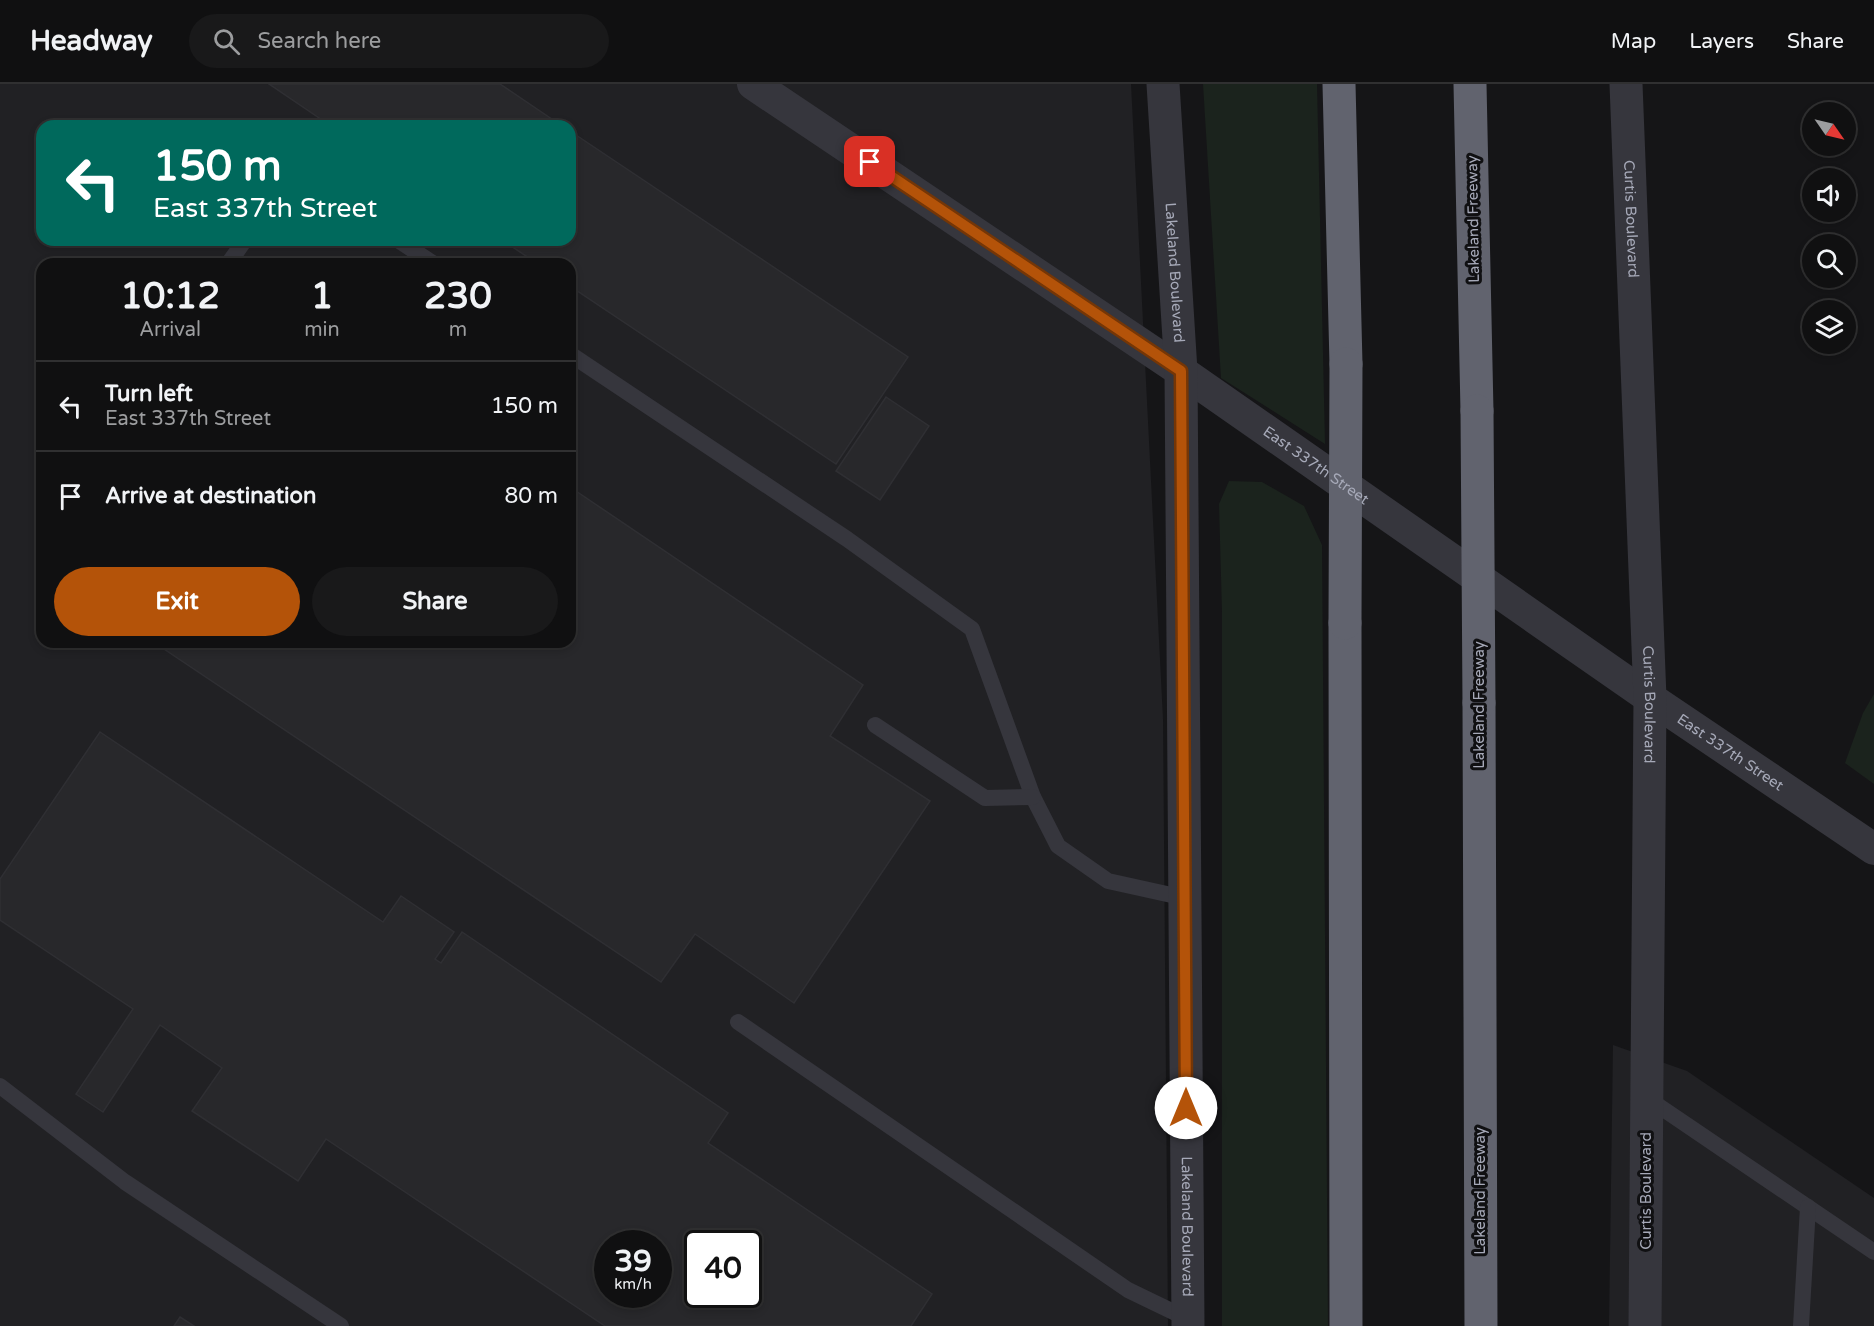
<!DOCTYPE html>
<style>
:root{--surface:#101011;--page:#19191a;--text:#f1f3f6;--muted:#9c9d9f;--line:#303031;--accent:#b45309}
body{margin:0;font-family:"Varela Round",sans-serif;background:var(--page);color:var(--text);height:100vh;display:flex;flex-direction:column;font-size:22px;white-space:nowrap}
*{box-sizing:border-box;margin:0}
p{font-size:20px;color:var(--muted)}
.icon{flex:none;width:33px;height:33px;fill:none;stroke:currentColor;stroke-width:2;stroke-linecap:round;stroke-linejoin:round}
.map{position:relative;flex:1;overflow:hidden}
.sheet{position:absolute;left:36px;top:174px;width:540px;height:390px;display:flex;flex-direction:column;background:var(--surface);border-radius:18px;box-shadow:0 3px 9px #0003,0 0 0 2px var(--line)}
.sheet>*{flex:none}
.top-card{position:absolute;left:36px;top:36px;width:540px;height:126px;border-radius:18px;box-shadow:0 3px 9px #0003,0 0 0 2px var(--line);background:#00695c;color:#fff;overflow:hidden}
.needle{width:39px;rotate:124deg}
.fabs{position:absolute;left:1802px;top:18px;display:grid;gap:12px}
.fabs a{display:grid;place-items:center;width:54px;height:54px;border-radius:50%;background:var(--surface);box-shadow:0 3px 9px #0003,0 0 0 2px var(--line);font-size:30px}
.speed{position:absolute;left:594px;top:1146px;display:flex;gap:12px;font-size:30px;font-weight:700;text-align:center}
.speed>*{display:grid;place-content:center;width:78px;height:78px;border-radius:50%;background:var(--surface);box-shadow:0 3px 9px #0003,0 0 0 2px var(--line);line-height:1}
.speed small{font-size:15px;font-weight:400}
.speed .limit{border:3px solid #111;border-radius:9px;background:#fff;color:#111}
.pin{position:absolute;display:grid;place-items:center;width:51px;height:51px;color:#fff;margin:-26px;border-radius:12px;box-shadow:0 3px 9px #0006}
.me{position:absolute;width:66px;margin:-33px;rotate:0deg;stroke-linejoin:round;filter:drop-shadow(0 0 4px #0008)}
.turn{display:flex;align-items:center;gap:21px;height:126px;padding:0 18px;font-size:27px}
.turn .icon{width:78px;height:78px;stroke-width:2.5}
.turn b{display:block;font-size:42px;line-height:51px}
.eta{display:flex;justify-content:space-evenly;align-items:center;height:102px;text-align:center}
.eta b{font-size:36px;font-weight:800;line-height:42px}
.action{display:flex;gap:12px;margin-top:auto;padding:12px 18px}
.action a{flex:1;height:69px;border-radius:36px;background:var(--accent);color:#fff;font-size:24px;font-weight:800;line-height:69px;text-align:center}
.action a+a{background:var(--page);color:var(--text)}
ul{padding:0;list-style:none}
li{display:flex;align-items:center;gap:18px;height:90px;padding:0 18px;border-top:2px solid var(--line)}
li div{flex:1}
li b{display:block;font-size:22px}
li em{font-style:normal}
header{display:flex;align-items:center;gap:36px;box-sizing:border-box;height:84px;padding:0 30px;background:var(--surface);border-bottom:2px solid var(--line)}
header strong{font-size:28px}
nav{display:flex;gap:33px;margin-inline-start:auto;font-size:21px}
.search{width:420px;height:54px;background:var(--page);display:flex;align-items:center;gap:15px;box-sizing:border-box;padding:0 21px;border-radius:33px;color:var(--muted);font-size:22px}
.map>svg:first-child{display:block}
</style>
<header>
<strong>Headway</strong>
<div class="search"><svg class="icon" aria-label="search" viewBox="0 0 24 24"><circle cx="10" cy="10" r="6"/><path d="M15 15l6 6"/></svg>Search here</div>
<nav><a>Map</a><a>Layers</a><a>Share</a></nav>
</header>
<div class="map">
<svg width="1874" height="1242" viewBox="0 0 1874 1242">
<rect width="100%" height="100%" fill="#151517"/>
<!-- built -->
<g fill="#212124" fill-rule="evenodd">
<path d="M0,0H1131L1163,635L1168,1242H0ZM42,42H570V156H42ZM42,180H570V558H42ZM608,1160H658V1210H608ZM698,1160H748V1210H698Z"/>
<path d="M1613,961L1687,987L1874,1114V1242H1609Z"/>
</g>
<!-- green -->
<g fill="#1b231d">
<path d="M1203,0H1317L1325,360L1221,294Z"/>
<path d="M1229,397L1262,398L1304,422L1322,461L1328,1242H1222V528L1219,420Z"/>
<path d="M1874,610V700L1845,679L1863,629Z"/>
</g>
<!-- building -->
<g fill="#28282b" stroke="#2f2f33" stroke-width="1.5" fill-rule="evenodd">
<path d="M269,0H500L562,42H331Z"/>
<path d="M570,47L908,273L836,380L570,202V180H538L502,156H570Z"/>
<path d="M886,313L929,342L880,416L836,387Z"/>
<path d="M570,403L863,601L830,652L930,717L794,919L695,850L661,898L164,565L168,558H570Z"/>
<path d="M100,648L383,838L401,812L454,848L435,875L441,879L462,848L728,1029L708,1059L932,1210L911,1242H605L326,1055L298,1097L192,1027L222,984L160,941L103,1028L76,1010L133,925L0,836V795ZM608,1160H658V1210H608ZM698,1160H748V1210H698Z"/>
<path d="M180,1233L194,1242H174Z"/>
</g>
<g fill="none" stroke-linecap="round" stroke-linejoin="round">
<!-- service -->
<g stroke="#36363d" stroke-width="16">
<path d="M398,156L434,180"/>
<path d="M228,180L245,156"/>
<path d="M570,270L847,455L972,545L1033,713L1058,762L1108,797L1185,814"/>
<path d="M875,641L985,714L1033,713"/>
<path d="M738,938L1128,1206L1188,1235"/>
<path d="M0,1002L125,1098L341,1242"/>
<path d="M1647,1014L1874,1168"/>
<path d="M1801,1242L1808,1123"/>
</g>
<!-- minor -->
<path stroke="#36363d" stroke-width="32" id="s1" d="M753,0L1181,287L1650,614L1874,765"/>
<!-- tertiary -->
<g stroke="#36363d" stroke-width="33">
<path id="s2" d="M1163,0L1181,287L1188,1242"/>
<path id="s3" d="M1626,0L1650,614L1645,1242"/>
</g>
<!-- motorway -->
<g stroke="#61636e" stroke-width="33">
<path d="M1339,0L1346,280"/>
<path d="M1470,0L1477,327"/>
<path d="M1345,539L1346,1242"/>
<path d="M1479,619L1481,1242"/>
</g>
<!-- motorway-bridge -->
<g stroke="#61636e" stroke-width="33">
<path d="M1477,327L1479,619"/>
<path d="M1345,539L1346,280"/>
</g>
</g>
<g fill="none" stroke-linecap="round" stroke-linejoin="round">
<!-- route casing -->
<g stroke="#753606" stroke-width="15">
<path id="route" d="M870,78L1181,287L1186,1024"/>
</g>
<!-- route -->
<use href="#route" stroke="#b45309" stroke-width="10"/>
</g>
<g text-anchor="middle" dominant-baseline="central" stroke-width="6" stroke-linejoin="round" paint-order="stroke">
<!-- street labels -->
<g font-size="15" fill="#a6a9b8" stroke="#101012">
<text transform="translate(1473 135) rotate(-91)">Lakeland Freeway</text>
<text stroke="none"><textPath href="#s3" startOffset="135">Curtis Boulevard</textPath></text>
<text stroke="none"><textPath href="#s2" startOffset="189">Lakeland Boulevard</textPath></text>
<text stroke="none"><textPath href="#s1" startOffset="680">East 337th Street</textPath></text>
<text transform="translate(1479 621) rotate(-90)">Lakeland Freeway</text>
<text stroke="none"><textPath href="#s3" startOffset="621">Curtis Boulevard</textPath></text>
<text stroke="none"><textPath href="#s1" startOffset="1184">East 337th Street</textPath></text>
<text transform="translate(1480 1107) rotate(-90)">Lakeland Freeway</text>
<text transform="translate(1646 1107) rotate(-90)">Curtis Boulevard</text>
<text stroke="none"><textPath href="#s2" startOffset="1143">Lakeland Boulevard</textPath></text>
</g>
</g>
</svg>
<div class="fabs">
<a><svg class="needle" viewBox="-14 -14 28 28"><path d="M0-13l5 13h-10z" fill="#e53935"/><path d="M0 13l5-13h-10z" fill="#9c9d9f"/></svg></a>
<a><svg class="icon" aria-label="sound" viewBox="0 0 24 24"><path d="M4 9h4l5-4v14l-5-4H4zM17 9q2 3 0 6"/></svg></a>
<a><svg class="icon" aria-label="search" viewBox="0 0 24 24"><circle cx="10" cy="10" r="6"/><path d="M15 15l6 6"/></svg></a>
<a><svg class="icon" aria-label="layers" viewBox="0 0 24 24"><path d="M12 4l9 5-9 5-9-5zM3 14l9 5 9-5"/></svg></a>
</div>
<div class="speed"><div>39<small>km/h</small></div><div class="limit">40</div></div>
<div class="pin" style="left:870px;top:78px;background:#d93025"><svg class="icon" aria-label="arrive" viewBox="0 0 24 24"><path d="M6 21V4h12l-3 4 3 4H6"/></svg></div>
<svg class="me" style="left:1186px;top:1024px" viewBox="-20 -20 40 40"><circle r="19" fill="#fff"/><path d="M0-13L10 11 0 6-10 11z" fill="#b45309"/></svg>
<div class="top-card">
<div class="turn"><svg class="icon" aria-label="left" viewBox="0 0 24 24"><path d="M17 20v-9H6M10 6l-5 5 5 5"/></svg><div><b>150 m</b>East 337th Street</div></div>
</div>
<section class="sheet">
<div class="eta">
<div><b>10:12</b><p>Arrival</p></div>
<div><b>1</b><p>min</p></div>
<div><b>230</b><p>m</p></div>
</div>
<ul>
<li><svg class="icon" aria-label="left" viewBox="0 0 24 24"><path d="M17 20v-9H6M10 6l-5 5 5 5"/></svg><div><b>Turn left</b><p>East 337th Street</p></div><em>150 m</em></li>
<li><svg class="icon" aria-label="arrive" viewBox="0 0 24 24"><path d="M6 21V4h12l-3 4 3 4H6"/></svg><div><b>Arrive at destination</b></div><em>80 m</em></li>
</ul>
<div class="action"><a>Exit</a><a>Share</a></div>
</section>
</div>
